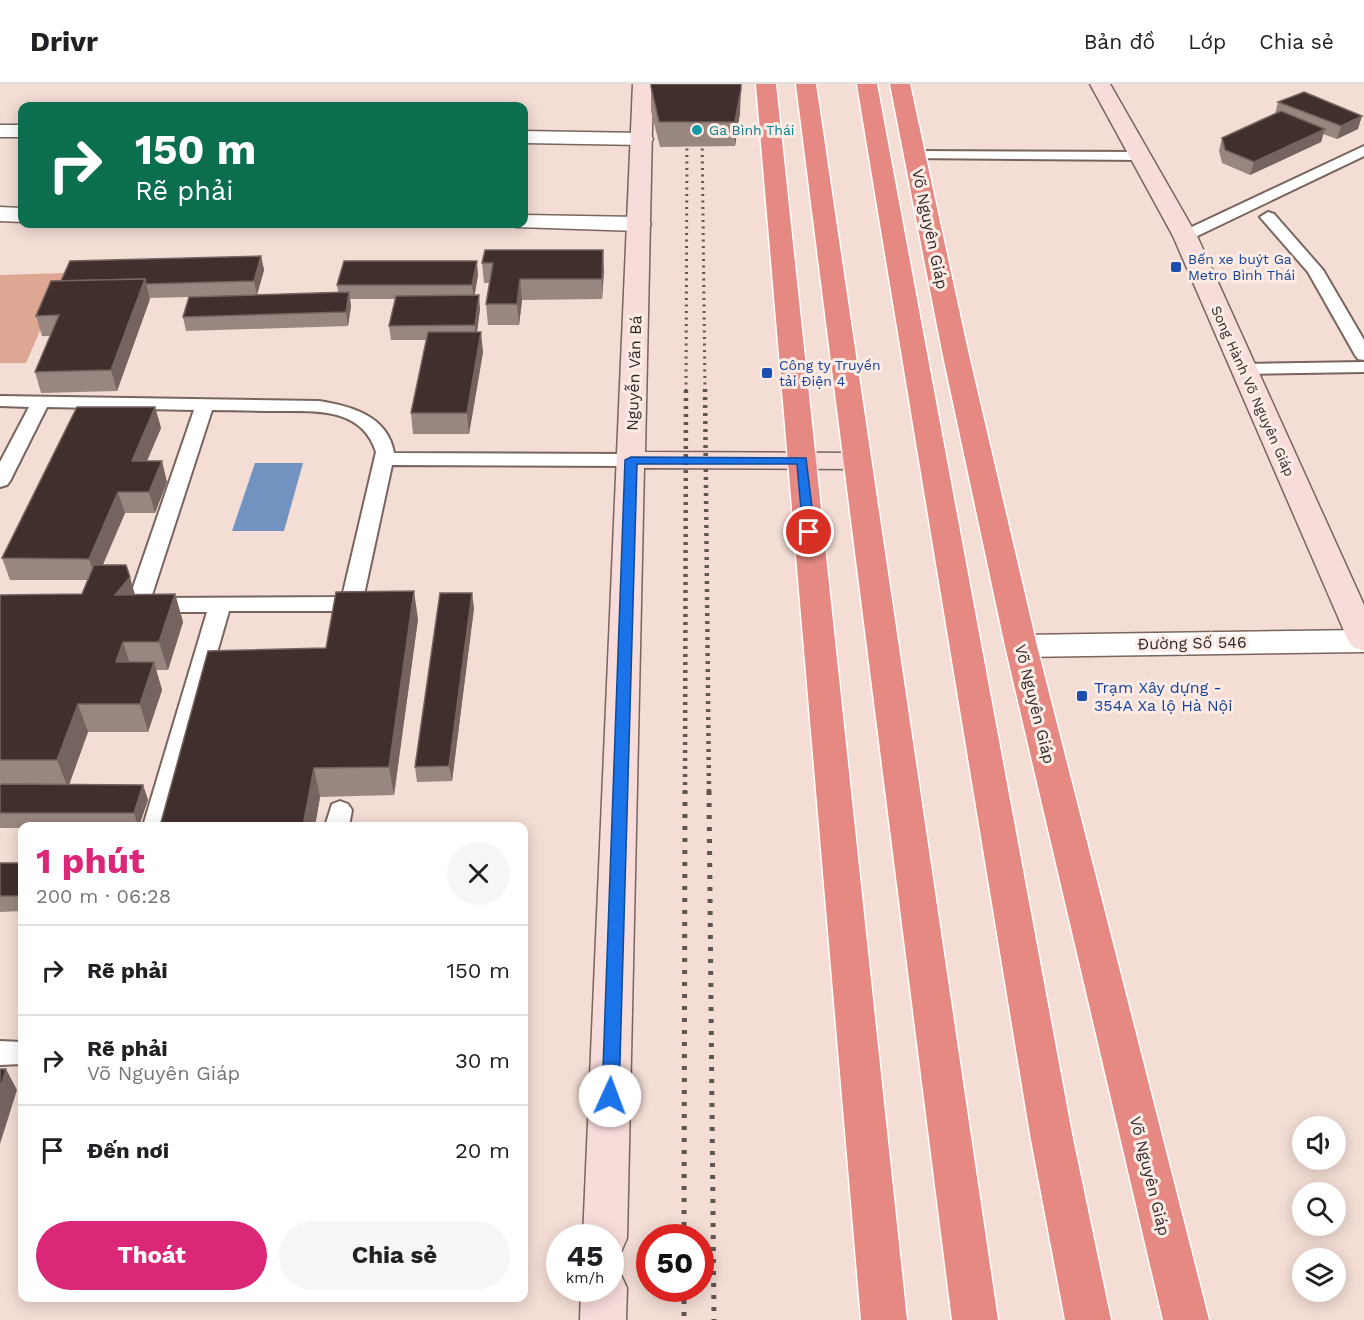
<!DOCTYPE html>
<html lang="vi">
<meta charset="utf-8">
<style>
:root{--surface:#fff;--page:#f6f6f6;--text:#202124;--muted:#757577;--line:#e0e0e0;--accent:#db2777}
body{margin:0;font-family:"Work Sans",sans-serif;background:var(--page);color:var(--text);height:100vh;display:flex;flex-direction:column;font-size:22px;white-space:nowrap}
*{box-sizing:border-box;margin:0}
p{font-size:20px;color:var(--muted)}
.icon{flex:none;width:33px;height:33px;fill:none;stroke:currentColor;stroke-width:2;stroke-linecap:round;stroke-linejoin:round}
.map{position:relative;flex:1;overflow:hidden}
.panel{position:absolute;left:18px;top:738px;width:510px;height:480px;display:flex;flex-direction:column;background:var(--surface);border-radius:12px;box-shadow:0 3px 15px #0003}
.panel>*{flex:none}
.top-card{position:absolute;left:18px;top:18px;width:510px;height:126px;border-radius:12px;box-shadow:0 3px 15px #0003;background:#0b6e4f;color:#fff;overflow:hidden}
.fabs{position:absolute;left:1292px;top:1032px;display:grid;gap:12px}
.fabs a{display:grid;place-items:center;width:54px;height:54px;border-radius:50%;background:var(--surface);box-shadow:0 3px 15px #0003;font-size:30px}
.speed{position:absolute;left:546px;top:1140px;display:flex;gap:12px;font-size:30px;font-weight:700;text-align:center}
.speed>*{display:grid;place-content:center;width:78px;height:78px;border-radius:50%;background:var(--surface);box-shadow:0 3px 15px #0003;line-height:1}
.speed small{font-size:15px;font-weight:400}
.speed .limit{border:9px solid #d22;background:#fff;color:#111}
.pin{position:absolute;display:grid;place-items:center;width:51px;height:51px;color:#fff;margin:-26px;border:3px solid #fff;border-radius:50%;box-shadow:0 2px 6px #0007}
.me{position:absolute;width:66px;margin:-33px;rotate:2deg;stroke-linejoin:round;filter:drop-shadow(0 0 4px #0008)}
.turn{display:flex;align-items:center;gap:21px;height:126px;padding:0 18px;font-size:27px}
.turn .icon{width:78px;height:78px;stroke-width:2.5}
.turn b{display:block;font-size:42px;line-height:51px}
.round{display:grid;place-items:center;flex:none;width:63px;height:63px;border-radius:32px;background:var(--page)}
.summary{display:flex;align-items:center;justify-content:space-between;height:102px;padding:0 18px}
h1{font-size:36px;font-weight:700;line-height:45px;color:var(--accent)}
.primary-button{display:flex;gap:12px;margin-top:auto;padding:12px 18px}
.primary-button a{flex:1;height:69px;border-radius:36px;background:var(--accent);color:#fff;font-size:24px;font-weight:700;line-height:69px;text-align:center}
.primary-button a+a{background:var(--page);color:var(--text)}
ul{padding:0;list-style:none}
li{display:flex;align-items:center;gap:18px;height:90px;padding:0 18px;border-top:2px solid var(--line)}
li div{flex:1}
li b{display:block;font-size:22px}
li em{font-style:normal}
header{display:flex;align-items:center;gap:36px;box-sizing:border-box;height:84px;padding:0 30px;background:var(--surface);border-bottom:2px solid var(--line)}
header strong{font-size:28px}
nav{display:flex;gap:33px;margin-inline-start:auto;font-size:21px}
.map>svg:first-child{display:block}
</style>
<header>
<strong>Drivr</strong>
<nav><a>Bản đồ</a><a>Lớp</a><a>Chia sẻ</a></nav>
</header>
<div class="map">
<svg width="1364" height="1236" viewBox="0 0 1364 1236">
<rect width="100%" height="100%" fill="#f3ddd5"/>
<!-- green -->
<path fill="#dea794" d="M65,189L26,279H0V191Z"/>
<!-- water -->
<path fill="#7293c0" d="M255,379H303L284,447H232Z"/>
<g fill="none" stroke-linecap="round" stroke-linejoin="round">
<!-- lane casing -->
<g stroke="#78655e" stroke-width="4">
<g id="lane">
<path d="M1364,62V72L1191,155L1185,157L1177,152L1179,149Z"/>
<path d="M915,67L1141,68L1148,72L1141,76L910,74L908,71L910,68Z"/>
<path d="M1268,128L1274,130L1323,186L1364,256V276L1358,275L1355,271L1308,188L1260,133Z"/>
<path d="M1364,278V288L1244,290L1238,289L1235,285L1238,281L1244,280Z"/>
<path d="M0,312L319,317C351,322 388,332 394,369L631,370L638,372L641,376L638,380L631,382L392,381L362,520L358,525L351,527H229L167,742H143L207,528H138L131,526L127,521L194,326L47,323L10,397L7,401L0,403V378L29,323L0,322ZM212,326C234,326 256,327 277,327C315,327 362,323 376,368L342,513L151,514Z"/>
<path d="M340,717L348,720L352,726L349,742H325L332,720Z"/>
<path d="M0,957L22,958V980L0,981Z"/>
</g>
</g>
<!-- street casing -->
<g stroke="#78655e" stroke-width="3">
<g id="street">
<rect x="0" y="41" width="22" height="12"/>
<path d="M524,47L642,49L650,50L653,55L650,60L642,61L524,59Z"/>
<path d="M0,123L22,124V138L0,137Z"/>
<path d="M524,131L639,133L647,135L651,140L647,145L639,147L516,143L513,140H524Z"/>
<path d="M1364,546V568L1021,573L1010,570L1005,562L1010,554L1021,551Z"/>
</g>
</g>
<!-- secondary casing -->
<g stroke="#78655e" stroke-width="3">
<g id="secondary">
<path d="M633,0H653L645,368L857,369L867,371L871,377L867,383L857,385L644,384L627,1154L621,1168L610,1172V1154H583Z"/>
<path d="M1090,0H1110L1197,152L1364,521V567L1353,563L1348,556L1173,152Z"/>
<path d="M610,1185L620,1189L627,1204L626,1236H580L581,1204H610Z"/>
</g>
</g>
<!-- highway casing -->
<g stroke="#fff" stroke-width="3">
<g id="highway">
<path d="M756,0H776L907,1236H861Z"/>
<path d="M796,0H816L998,1236H952Z"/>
<path d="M857,0H877L1072,1050L1111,1236H1065L1030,1050Z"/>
<path d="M890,0H910L968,267L1037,562L1209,1236H1163L1005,562L942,267Z"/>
</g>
</g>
<!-- lane -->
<use href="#lane" fill="#fff" fill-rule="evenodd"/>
<!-- street -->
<use href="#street" fill="#fff" fill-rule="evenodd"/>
<!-- secondary -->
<use href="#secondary" fill="#f7dcda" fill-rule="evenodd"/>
<!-- highway -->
<use href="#highway" fill="#e58982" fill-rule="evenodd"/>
<!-- rail-far2 -->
<g stroke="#625652" stroke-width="3" stroke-dasharray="2 4.5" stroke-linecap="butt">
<path d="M702,45L705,307"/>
<path d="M686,307L687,47"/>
</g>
<!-- rail-far1 -->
<g stroke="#625652" stroke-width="4.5" stroke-dasharray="3 5" stroke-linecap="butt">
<path d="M705,305L709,709"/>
<path d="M685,709L686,305"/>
</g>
<!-- rail -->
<g stroke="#625652" stroke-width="5" stroke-dasharray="4 8" stroke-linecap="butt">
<path d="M709,707L714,1236"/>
<path d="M684,1154L685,707"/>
<path d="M684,1204V1236"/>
</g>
</g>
<!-- wall -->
<g fill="#9a8681">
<path d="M651,0L740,29L735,62L660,63L651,27Z"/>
<path d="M1278,18L1358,45L1337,55L1323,50L1321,58L1250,91L1222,79L1219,67L1222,54L1275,30Z"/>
<path d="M485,166L604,186L602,215L522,216L519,241H488L486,220L490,199H484L482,179Z"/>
<path d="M261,172L264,186L257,211L338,208L337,201L478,191L474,211L480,225L477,248L483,268L469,350H413L411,329L426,256H391L389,242L395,215H350L351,222L348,242L186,247L183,233L189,213L149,214L150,215L117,307L41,309L35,288L50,252H42L36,232L61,197Z"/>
<path d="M155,323L161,344L147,377L167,398L155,429H125L103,481L135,510H175L183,538L168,586H156L162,606L148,648H88L69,700L143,701L148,716L139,742H22V744H0V700H1L0,698V511L82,510L88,496H10L2,474Z"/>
<path d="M474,524L452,697L417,698L415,683Z"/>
<path d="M418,535L394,711L320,713L315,742H160Z"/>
<path d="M0,779H22V827L0,828Z"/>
</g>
<!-- shaded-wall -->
<g fill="#76635f">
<path d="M741,5L740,29L735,62V38Z"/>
<path d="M1362,32L1358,45L1337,55L1341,42Z"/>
<path d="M1325,45L1321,58L1250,91L1254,78Z"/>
<path d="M603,166L604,186L602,215V195Z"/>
<path d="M261,172L264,186L257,211L254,197Z"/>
<path d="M477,177L478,191L474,215L472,201Z"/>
<path d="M145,195L150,215L117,307L111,286Z"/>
<path d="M520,195L522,216L519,241L517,220Z"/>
<path d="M349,208L351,222L348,242L346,228Z"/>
<path d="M479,211L480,225L476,255L475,241Z"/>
<path d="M481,248L483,268L469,350L467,329Z"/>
<path d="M155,323L161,344L138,398L132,377Z"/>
<path d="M162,377L167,398L155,429L149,408Z"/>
<path d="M118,408L125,429L96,496L89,475Z"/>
<path d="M130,493L138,521L115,511Z"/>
<path d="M414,507L418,535L394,711L389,683Z"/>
<path d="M472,509L474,524L452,697L449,682Z"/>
<path d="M175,510L183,538L168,586L159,558Z"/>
<path d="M123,558L132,586L116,578Z"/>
<path d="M154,578L162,606L148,648L140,620Z"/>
<path d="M78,620L88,648L68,704L57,676Z"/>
<path d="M314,684L320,713L315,742H303Z"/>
<path d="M143,701L148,716L139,742H138L134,729Z"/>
<path d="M6,985L17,1006L0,1060V1005Z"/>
</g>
<!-- building -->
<g fill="#412f2d" stroke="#76635f" stroke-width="1.5">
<path d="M651,0H741V5L735,38H659L651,3Z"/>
<path d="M1304,8L1362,32L1341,42L1278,18Z"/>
<path d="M1281,27L1325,45L1254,78L1225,66L1222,54Z"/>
<path d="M485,166H603L602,195H520L517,220H486L493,179H482Z"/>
<path d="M261,172L254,197L146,200L145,195L61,197L70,177Z"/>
<path d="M344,177H477L472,201H337Z"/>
<path d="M145,195L111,286L35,288L59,231L36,232L51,197Z"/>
<path d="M349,208L346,228L183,233L189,213Z"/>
<path d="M479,211L475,241L389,242L396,212Z"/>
<path d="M428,248H481L467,329H411Z"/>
<path d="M77,323H155L132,377H162L149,408H118L89,475L2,474Z"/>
<path d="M94,481H126L130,493L115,511L175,510L159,558H123L116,578H154L140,620H78L57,676H0V511L82,510Z"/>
<path d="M414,507L389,683L314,684L303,742H160L208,567L326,564L336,508Z"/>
<path d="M440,509H472L449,682L415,683Z"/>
<path d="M0,700L143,701L134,729H0Z"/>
<rect x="0" y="779" width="22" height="33"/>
<path d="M0,985H6L0,1005Z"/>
</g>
<!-- route -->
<path fill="#1a73e8" stroke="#114b97" stroke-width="1.5" d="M631,373L806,374L815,448L809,452L803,448L797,380H637L619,1012L616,1017L610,1020L604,1017L602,1012L625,376Z"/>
<!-- markers -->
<circle fill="#0f9aa8" stroke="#fdebe5" stroke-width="2" cx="697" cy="46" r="6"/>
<g fill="#1a4fb4" stroke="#fdebe5" stroke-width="2">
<rect x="1170" y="177" width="12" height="12" rx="3"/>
<rect x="761" y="283" width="12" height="12" rx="3"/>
<rect x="1076" y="606" width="12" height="12" rx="3"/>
</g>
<g text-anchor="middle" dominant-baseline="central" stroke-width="6" stroke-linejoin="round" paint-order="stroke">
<!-- far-culture labels -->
<g font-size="14" fill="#0d838f" stroke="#fdebe5" text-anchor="start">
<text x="709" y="46">Ga Bình Thái</text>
</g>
<!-- far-transit labels -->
<g font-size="14" fill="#164399" stroke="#fdebe5" text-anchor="start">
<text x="1188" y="175">Bến xe buýt Ga<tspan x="1188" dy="16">Metro Bình Thái</tspan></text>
<text x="779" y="281">Công ty Truyền<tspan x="779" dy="16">tải Điện 4</tspan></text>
</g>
<!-- far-street labels -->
<g font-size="14" fill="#2f2724" stroke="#fdebe5">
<text transform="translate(1253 307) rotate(66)">Song Hành Võ Nguyên Giáp</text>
</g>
<!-- street labels -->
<g font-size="16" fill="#2f2724" stroke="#fdebe5">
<text transform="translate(930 145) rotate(78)">Võ Nguyên Giáp</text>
<text transform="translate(634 289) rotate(-88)">Nguyễn Văn Bá</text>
<text transform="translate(1192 559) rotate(-1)">Đường Số 546</text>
<text transform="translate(1035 620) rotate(76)">Võ Nguyên Giáp</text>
<text transform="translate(1150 1092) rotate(76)">Võ Nguyên Giáp</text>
</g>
<!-- transit labels -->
<g font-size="16" fill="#164399" stroke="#fdebe5" text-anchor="start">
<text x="1094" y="603">Trạm Xây dựng -<tspan x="1094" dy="18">354A Xa lộ Hà Nội</tspan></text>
</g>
</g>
</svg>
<div class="fabs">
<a><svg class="icon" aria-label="sound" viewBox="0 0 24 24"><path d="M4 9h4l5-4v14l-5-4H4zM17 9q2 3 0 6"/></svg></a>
<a><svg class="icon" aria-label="search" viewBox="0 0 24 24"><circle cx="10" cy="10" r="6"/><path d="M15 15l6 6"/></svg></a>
<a><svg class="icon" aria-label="layers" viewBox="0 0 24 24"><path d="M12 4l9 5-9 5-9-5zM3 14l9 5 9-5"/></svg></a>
</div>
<div class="speed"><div>45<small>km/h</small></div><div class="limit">50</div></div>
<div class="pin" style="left:809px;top:448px;background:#d93025"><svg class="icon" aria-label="arrive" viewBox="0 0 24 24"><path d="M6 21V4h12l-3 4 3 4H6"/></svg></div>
<svg class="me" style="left:610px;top:1012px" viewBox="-20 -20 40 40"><circle r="19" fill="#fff"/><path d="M0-13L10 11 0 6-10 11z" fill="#1a73e8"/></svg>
<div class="top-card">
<div class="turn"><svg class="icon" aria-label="right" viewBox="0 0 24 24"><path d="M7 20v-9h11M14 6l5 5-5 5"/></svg><div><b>150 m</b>Rẽ phải</div></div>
</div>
<section class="panel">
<div class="summary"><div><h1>1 phút</h1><p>200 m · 06:28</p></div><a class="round"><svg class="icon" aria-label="close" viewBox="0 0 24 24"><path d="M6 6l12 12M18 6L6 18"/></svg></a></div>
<ul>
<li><svg class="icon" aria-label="right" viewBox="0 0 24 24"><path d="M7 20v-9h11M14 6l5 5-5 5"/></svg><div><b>Rẽ phải</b></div><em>150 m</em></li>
<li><svg class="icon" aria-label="right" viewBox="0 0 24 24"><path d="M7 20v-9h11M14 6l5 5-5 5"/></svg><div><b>Rẽ phải</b><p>Võ Nguyên Giáp</p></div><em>30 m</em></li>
<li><svg class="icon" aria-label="arrive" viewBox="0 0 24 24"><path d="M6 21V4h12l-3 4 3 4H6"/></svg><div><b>Đến nơi</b></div><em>20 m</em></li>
</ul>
<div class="primary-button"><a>Thoát</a><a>Chia sẻ</a></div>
</section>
</div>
